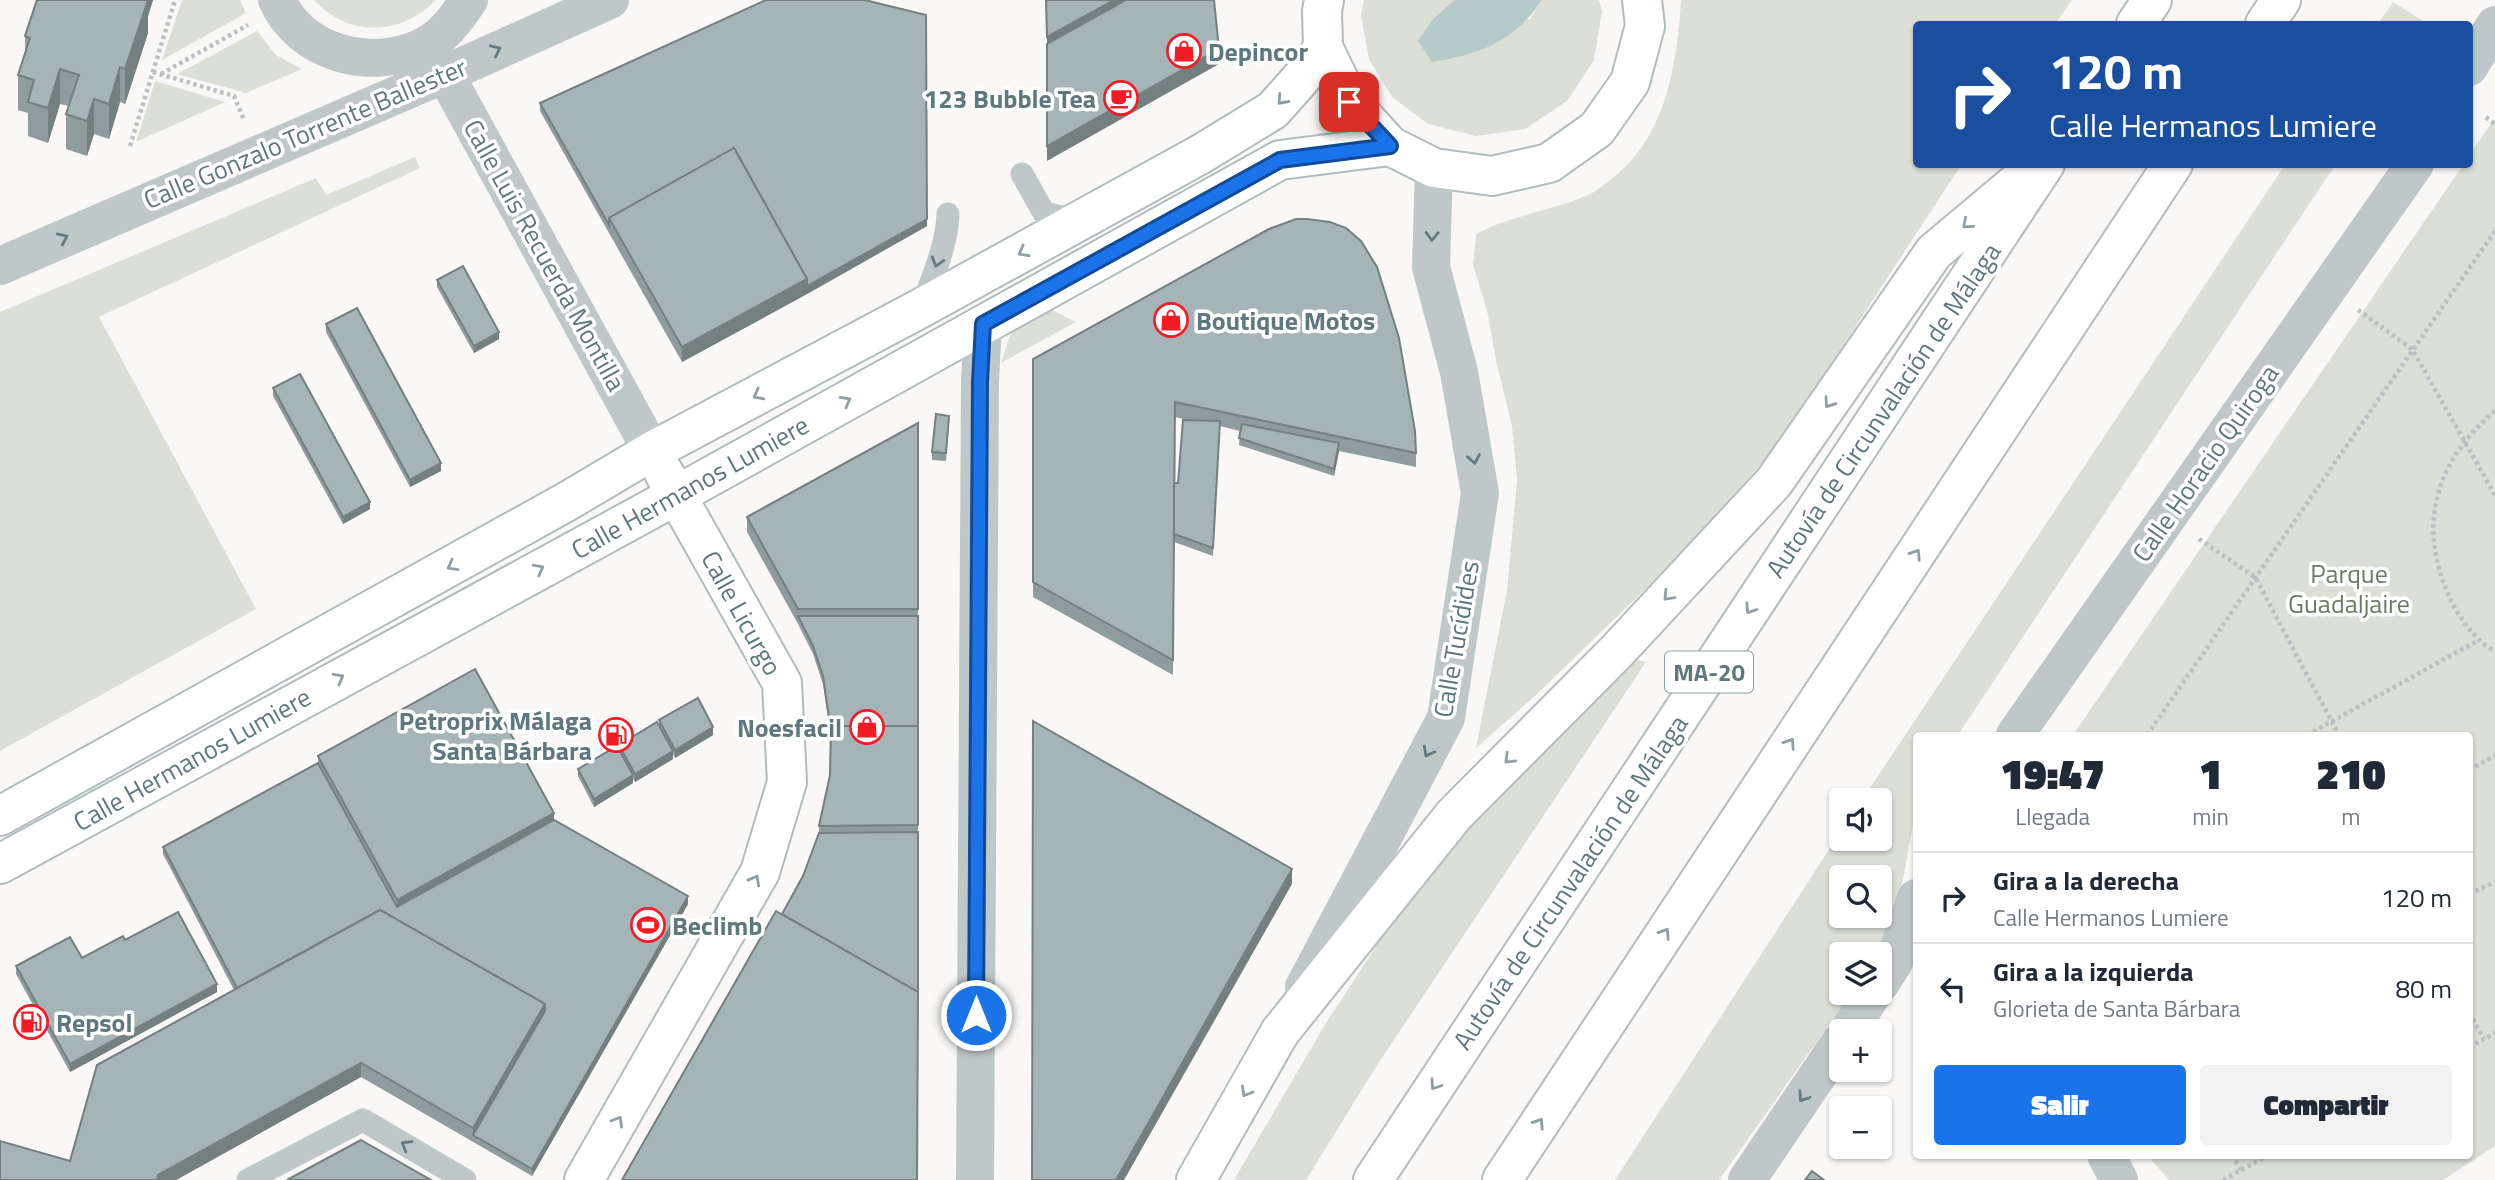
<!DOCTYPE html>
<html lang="es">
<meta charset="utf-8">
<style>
:root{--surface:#fff;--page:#f2f2f3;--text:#1f2937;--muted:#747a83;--line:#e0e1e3;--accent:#1a73e8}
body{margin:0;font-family:"Titillium Web",sans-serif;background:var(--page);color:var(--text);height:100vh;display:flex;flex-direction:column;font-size:26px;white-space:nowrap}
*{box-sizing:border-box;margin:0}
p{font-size:23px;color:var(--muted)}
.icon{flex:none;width:38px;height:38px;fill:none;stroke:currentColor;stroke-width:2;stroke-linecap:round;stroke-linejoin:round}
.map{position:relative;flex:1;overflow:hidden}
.panel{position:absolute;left:1913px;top:732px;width:560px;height:427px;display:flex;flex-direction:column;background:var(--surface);border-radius:7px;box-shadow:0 2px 5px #0004}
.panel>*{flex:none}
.guide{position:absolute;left:1913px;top:21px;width:560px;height:147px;border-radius:7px;box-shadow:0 2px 5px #0004;background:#1a4fa0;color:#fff;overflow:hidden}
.fabs{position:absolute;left:1829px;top:788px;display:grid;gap:14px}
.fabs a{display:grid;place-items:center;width:63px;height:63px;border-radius:7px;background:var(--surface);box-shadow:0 2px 5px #0004;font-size:35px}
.pin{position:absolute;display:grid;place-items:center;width:60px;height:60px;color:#fff;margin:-30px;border-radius:14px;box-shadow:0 4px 10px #0006}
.me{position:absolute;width:77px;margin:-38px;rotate:0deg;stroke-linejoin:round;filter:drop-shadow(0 0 5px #0008)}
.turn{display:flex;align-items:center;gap:24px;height:147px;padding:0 21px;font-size:32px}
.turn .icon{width:91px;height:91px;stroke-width:2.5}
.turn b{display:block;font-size:49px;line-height:60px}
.eta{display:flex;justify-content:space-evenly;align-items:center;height:119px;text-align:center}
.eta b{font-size:42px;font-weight:800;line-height:49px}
.action{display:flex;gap:14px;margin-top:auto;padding:14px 21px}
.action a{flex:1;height:80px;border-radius:7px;background:var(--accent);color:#fff;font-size:28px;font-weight:800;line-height:80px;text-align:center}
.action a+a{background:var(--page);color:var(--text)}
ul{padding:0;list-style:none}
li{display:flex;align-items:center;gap:21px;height:91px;padding:0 21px;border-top:2px solid var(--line)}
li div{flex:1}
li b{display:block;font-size:26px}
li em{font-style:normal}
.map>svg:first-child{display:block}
</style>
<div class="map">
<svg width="2495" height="1180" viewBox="0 0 2495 1180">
<rect width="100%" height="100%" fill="#f9f8f6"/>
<!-- green -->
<g fill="#dbdfd5" fill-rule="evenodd">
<path d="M182,0H240L246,13L162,60Z"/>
<path d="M314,0H436C401,36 349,38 314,0Z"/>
<path d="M1364,0H1454L1434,18L1530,19L1542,0H1599L1602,11L1594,60L1567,101L1525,129L1476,136L1428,124L1392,97L1369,59L1361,15Z"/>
<path d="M1681,0H2072L2055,24H1916V164L1961,165L1783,438L1693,543L1536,695L1476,748L1507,590L1517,480L1512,426L1497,365L1487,310L1473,265L1476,234C1511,215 1552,211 1588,195C1596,192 1603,185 1610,180C1666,139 1677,65 1681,0Z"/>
<path d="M2393,2L2428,24H2378Z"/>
<path d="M257,31L276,55L302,69L246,93L177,74Z"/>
<path d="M155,81L225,102L136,142Z"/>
<path d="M2495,118V1146L2443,1180H2169L2147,1155H2469V735H2073L2463,165L2469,164V155Z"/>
<path d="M415,157L420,168L99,317L256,609L0,751V312L316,178L326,195Z"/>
<path d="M2285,165H2335L1958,735H1916V807L1903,880L1884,943L1877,954H1841V992H1852L1719,1180H1615L1841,831V838H1880V800H1862ZM1841,877H1880V915H1841Z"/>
<path d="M1048,308L1076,322L1001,363C1012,326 1013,324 1048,308Z"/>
<path d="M1638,660L1646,662L1379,1062L1306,1180H1234L1326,1023L1437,853Z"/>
</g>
<!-- water -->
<path fill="#b7caca" d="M1454,0H1542C1514,42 1480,54 1432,62L1418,41L1434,18Z"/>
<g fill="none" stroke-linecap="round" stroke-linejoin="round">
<!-- secondary casing -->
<g stroke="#b1bcbe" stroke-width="42">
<g id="secondary">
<path d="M1324,0L1322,11L1323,47L1349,101L1390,146L1434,168L1492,176L1549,163L1597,129L1630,82L1645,26L1642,0"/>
<path d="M0,816L566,502L652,451L921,308L1201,154L1273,110L1312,66L1323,47"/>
<path d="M0,864L677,495L1280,160L1390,146"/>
<path d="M584,1180L760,872L787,782L782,683L664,473"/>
<path d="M1196,1180L1280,1032"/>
</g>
</g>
<!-- motorway casing -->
<g stroke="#b5bcbe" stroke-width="42">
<g id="motorway">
<path d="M2136,24L2152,0"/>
<path d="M2265,24L2281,0"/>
<path d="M1280,1032L1454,815L1618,650L1774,482L1934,252L2021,179"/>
<path d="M1373,1180L2045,164"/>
<path d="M1502,1180L2173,164"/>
</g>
</g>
<!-- path -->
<g stroke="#bac0c1" stroke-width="4.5" stroke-dasharray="3.5 3.5" stroke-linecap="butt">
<path d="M153,72L234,96L244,120"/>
<path d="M161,74L248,25"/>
<path d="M2486,117L2495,124"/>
<path d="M130,146L175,0"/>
<path d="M2358,310L2412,349L2495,495"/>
<path d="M2495,411C2434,463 2417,525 2450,599C2460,618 2475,641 2495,651"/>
<path d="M2199,539L2255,577L2339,735"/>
<path d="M2147,735L2495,231"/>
<path d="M2307,735L2479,640"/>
<path d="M2469,770L2495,756"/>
<path d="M2469,894L2495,882"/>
<path d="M2469,1013L2484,1039"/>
<path d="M2469,1047L2495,1033"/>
<path d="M2232,1155L2241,1170"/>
<path d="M2223,1180L2269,1155"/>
</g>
<!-- service -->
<g stroke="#bfc8c9" stroke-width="23">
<path d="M1022,174L1044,213L1079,221"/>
<path d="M921,308C932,279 947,246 948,214"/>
<path d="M248,1180L363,1120L465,1180"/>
</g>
<!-- minor -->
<g stroke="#bfc8c9" stroke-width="38">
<path d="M277,0C301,53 369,71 420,48C442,39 456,19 469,0"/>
<path d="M422,48L445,74L661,468"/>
<path d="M0,266L445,74L610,0"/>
<path d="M1304,987L1446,718L1480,493L1459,372L1431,267L1434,168"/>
<path d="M975,1180L980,381L983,324"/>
</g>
<!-- tertiary -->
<g stroke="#bfc8c9" stroke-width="38">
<path d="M2469,67L2495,25"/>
<path d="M2015,735L2415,164"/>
<path d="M1880,984L1894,962L1916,898"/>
<path d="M1848,1031L1874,992"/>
<path d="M2106,1155L2119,1180"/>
<path d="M1747,1180L1841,1041"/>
</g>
<!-- secondary -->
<use href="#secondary" stroke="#fff" stroke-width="38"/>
<!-- motorway -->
<use href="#motorway" stroke="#fff" stroke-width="38"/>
</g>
<!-- wall -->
<g fill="#8e9c9d" fill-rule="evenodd">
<path d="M37,0H153L148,16V33L125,104L120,102L109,139L94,134L87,156L66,149V114L69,106L60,104L48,143L28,136V113L18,110V75L25,54V36Z"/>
<path d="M540,103L927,226L807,294L682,362L540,111Z"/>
<path d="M437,280L499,339L474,353L437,287Z"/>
<path d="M326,324L441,471L410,487L326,332Z"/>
<path d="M1033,359L1416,453V467L1339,451L1334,476L1239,445L1240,431L1220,426L1213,556L1174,542L1173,675L1033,597ZM1175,417L1188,420L1178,483H1174Z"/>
<path d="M273,388L370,509L343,524L273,396Z"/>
<path d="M918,423V1013L782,914L803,876L819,833V826L830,775L831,738L823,684L813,654L798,624L747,532V517Z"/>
<path d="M949,423L946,461L932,460V452Z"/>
<path d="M659,720L713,735L675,758L673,754V759L635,782L633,779V783L594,807L578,776V769L619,749V745L659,725Z"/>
<path d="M318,756L554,820L688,904L532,1176L361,1077L176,1180H0L70,1161L234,990L163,854V847L318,763Z"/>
<path d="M125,940L217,992L70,1072L16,974V966L82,958Z"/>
</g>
<!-- shaded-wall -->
<g fill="#747f80">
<path d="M143,0H153L148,16V33L125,104V69Z"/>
<path d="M1114,0H1152L1047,58V37Z"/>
<path d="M1219,49V64L1047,161V146Z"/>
<path d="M120,67V102L109,139V104Z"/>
<path d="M60,69V104L48,143V108Z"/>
<path d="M94,99V134L87,156V121Z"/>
<path d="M927,219V226L807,294L682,362V347L807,279Z"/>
<path d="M499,332V339L474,353V346Z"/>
<path d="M1339,443V451L1334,476V469Z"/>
<path d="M441,463V471L410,487V480Z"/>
<path d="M370,502V509L343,524V517Z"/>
<path d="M713,727V735L675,758V750Z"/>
<path d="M673,751V759L635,782V774Z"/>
<path d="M633,775V783L594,807V799Z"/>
<path d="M554,813V828L397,915V900Z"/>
<path d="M1292,869V884L1124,1180H1116Z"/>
<path d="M688,896V904L532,1176V1169Z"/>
<path d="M217,984V992L70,1072V1064Z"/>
<path d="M545,1004V1018L473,1135V1128Z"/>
<path d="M361,1063V1077L176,1180H157L158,1175Z"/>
</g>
<!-- building -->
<g fill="#a5b5b7" stroke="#747f80" stroke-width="2">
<path d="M37,0H148L125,69L120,67L109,104L94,99L87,121L66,114L79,75L60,69L48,108L28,102L34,80L18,75L30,38L25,36Z"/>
<path d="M766,0H865L926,15L927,219L807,286V279L734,148L609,218V225L540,103Z"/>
<path d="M1046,0H1114L1047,37Z"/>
<path d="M1126,0H1214L1219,49L1047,146V44Z"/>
<path d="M734,148L807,279L682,347L609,218Z"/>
<path d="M1296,219H1307L1330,222L1346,228L1361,241L1377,267L1399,338L1415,431L1416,453L1175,402L1173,660L1033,582V359L1269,229Z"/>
<path d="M463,266L499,332L474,346L437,280Z"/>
<path d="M357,308L441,463L410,480L326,324Z"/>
<path d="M300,374L370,502L343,517L273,388Z"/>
<path d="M936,414L949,416L946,453L932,452Z"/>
<path d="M1183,420L1220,421L1213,548L1174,534V483H1178Z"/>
<path d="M918,423V609H798L747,517Z"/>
<path d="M1242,424L1339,443L1334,469L1239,438Z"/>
<path d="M798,616H918V726H831V732L823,676L813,646Z"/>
<path d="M475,669L554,813L397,900L318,756Z"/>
<path d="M698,698L713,727L675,750L659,720Z"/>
<path d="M1033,721L1292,869L1116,1180H1032Z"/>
<path d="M657,722L673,751L635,774L619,745Z"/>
<path d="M831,726H918V825L819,826L830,775Z"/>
<path d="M617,746L633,775L594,799L578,769Z"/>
<path d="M318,763L397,907L554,820L688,896L532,1169L473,1135L545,1011V1004L380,910L237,988L163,847Z"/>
<path d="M918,832V992L782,914L803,876L819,833Z"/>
<path d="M380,910L545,1004L473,1128L361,1063L158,1175L157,1180H0V1141L70,1161L97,1065Z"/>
<path d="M776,911L918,992L917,1180H622Z"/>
<path d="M178,912L217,984L70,1064L16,966L70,937L82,958L123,936L125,940Z"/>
<path d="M361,1140L431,1180H287Z"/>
<path d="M1812,1171L1824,1180H1805Z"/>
</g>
<!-- one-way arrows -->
<defs><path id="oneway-chevron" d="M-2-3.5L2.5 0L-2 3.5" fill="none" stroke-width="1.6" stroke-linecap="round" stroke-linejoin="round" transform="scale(1.75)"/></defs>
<g stroke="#627c82">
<use href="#oneway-chevron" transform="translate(496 50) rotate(-25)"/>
<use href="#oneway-chevron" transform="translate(1432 236) rotate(92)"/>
<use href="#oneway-chevron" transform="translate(63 238) rotate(-24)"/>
<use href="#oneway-chevron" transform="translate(937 262) rotate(107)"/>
<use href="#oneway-chevron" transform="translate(1474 459) rotate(80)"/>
<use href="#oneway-chevron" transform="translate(1428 752) rotate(118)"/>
<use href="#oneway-chevron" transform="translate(1803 1097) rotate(124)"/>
<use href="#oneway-chevron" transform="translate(406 1145) rotate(-149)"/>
</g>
<g stroke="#8ea0a5">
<use href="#oneway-chevron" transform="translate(1282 100) rotate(132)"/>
<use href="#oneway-chevron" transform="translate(1967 224) rotate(140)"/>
<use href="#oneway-chevron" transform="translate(1023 252) rotate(151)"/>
<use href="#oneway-chevron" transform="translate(758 395) rotate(152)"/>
<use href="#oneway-chevron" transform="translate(846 401) rotate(-29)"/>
<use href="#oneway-chevron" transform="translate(1829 403) rotate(125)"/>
<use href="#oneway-chevron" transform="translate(1916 554) rotate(-57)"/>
<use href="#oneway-chevron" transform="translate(452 566) rotate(151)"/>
<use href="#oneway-chevron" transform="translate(539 569) rotate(-28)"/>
<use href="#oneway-chevron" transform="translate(1668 596) rotate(133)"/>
<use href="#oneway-chevron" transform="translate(1750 609) rotate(124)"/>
<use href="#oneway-chevron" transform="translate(339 678) rotate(-29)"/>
<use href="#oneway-chevron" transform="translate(1790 743) rotate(-57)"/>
<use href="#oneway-chevron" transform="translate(1509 759) rotate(135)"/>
<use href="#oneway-chevron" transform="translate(755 880) rotate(-61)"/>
<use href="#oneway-chevron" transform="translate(1665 933) rotate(-57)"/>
<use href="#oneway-chevron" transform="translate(1435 1085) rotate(124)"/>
<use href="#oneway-chevron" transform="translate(1246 1092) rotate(120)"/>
<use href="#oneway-chevron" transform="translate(618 1121) rotate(-60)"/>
<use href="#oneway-chevron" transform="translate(1539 1123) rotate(-57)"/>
</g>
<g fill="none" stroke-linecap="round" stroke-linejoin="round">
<!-- route casing -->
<g stroke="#114b97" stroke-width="18">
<path id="route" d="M976,1015L980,382L983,324L1280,160L1390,146L1349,102"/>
</g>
<!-- route -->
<use href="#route" stroke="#1a73e8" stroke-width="12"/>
</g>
<!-- icons -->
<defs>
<g id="shop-ring" transform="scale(1.75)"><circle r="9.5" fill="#fff" stroke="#f41b26" stroke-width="1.5"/><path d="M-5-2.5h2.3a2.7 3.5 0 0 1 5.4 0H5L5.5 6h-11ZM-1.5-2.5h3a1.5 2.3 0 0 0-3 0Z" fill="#f41b26"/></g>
<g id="cafe-ring" transform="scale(1.75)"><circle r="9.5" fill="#fff" stroke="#f41b26" stroke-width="1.5"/><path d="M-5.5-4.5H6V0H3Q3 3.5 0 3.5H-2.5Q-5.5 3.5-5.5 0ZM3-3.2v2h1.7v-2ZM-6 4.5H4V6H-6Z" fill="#f41b26"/></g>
<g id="fuel-ring" transform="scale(1.75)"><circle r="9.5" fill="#fff" stroke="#f41b26" stroke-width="1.5"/><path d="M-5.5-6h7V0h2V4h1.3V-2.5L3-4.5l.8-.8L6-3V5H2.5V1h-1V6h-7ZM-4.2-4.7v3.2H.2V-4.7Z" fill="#f41b26"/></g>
<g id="stadium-ring" transform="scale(1.75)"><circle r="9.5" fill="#fff" stroke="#f41b26" stroke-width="1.5"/><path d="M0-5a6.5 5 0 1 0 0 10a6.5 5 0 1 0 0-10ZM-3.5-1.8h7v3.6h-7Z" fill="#f41b26"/></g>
</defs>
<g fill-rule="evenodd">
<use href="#shop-ring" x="1184" y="51"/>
<use href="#cafe-ring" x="1121" y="98"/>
<use href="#shop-ring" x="1171" y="320"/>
<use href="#shop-ring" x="867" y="727"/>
<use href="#fuel-ring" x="616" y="735"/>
<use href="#stadium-ring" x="648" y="925"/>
<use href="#fuel-ring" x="31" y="1022"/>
</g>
<g text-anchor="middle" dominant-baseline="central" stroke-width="7" stroke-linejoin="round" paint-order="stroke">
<!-- shield labels -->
<rect fill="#fff" stroke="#8ea0a5" stroke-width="2" x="1665" y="651.5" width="88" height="41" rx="5"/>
<g font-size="24" font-weight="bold" fill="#5d787e">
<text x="1709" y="672">MA-20</text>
</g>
<!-- poi labels -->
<g font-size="26" font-weight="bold" fill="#5d787e" stroke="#fff" text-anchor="start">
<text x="1208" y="51">Depincor</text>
<text x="1096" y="98" text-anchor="end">123 Bubble Tea</text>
<text x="1196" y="320">Boutique Motos</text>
<text x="592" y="720" text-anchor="end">Petroprix Málaga<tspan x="592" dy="30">Santa Bárbara</tspan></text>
<text x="842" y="727" text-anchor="end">Noesfacil</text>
<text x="672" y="925">Beclimb</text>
<text x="56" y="1022">Repsol</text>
</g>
<!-- street labels -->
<g font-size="26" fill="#5d787e" stroke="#fff">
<text transform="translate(305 133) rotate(-23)">Calle Gonzalo Torrente Ballester</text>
<text transform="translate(545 255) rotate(61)">Calle Luis Recuerda Montilla</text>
<text transform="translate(1883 410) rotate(-56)">Autovía de Circunvalación de Málaga</text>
<text transform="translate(2205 463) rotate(-55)">Calle Horacio Quiroga</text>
<text transform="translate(690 487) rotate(-29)">Calle Hermanos Lumiere</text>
<text transform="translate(742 613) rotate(61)">Calle Licurgo</text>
<text transform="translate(1456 639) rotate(-80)">Calle Tucídides</text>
<text transform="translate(192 759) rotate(-29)">Calle Hermanos Lumiere</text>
<text transform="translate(1570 882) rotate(-56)">Autovía de Circunvalación de Málaga</text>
</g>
<!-- park labels -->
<g font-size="26" fill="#6d7b61" stroke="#fff">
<text x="2349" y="573">Parque<tspan x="2349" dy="30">Guadaljaire</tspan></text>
</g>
</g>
</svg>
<div class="fabs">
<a><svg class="icon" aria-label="sound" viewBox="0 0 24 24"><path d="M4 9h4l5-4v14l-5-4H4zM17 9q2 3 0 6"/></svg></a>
<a><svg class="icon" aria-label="search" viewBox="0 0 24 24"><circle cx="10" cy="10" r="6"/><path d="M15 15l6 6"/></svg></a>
<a><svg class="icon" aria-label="layers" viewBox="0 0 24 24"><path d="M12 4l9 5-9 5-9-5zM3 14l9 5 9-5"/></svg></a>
<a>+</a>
<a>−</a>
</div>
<div class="pin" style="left:1349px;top:102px;background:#d93025"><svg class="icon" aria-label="arrive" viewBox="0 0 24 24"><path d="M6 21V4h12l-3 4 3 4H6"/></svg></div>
<svg class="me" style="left:976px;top:1015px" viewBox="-20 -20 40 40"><circle r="17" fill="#1a73e8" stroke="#fff" stroke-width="3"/><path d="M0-11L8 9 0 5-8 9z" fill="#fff"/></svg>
<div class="guide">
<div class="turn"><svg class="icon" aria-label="right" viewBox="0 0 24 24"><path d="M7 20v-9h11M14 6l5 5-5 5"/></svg><div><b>120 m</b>Calle Hermanos Lumiere</div></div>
</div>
<section class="panel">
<div class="eta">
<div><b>19:47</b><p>Llegada</p></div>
<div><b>1</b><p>min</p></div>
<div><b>210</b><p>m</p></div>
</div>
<ul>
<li><svg class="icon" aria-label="right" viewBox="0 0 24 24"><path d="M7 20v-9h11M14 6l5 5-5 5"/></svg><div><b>Gira a la derecha</b><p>Calle Hermanos Lumiere</p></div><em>120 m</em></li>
<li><svg class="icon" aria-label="left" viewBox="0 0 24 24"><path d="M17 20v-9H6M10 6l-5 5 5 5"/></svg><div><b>Gira a la izquierda</b><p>Glorieta de Santa Bárbara</p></div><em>80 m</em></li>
</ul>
<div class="action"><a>Salir</a><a>Compartir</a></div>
</section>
</div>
